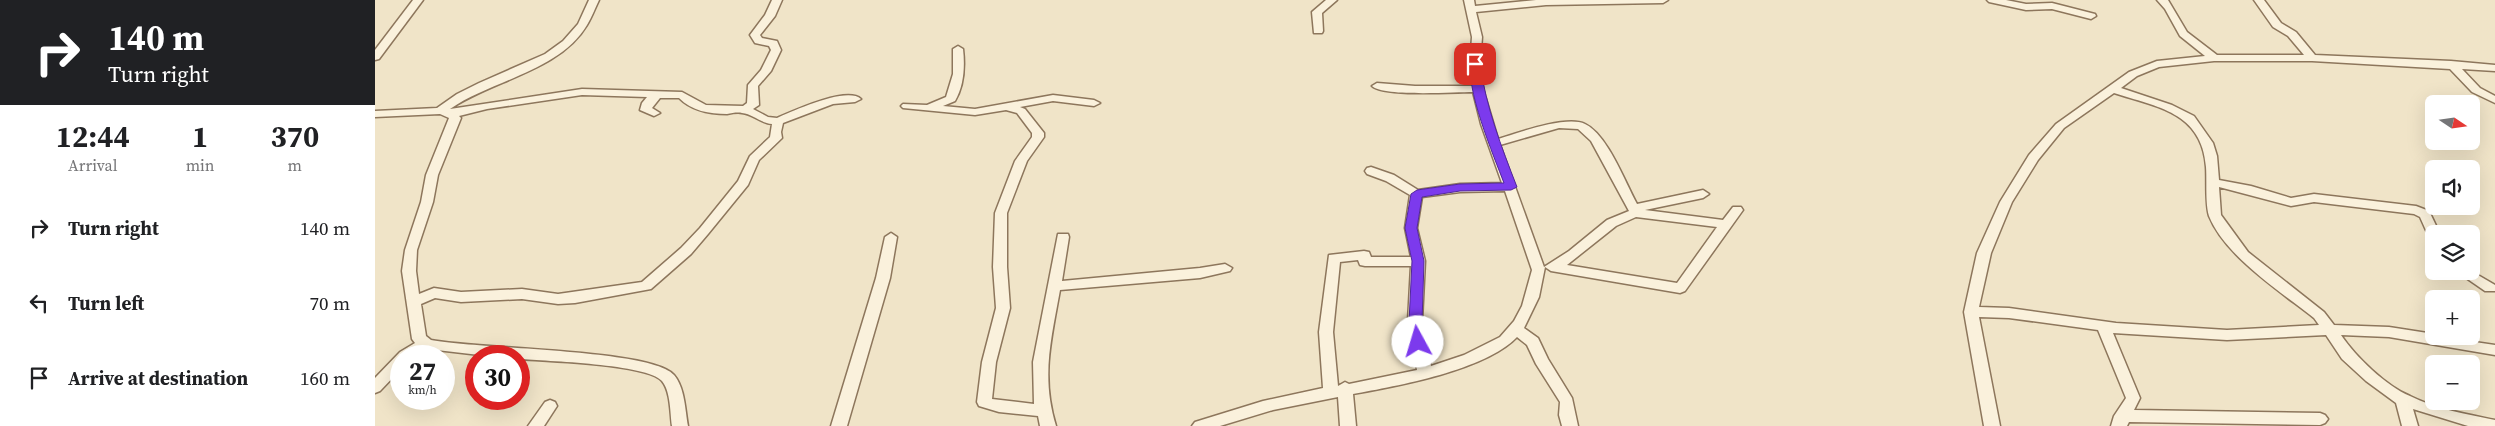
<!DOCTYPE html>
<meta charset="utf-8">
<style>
:root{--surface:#fff;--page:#f2f2f2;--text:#202124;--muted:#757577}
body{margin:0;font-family:"Source Serif 4",serif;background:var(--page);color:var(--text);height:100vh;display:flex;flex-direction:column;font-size:19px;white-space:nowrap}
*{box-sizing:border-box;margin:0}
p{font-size:16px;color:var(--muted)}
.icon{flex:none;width:28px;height:28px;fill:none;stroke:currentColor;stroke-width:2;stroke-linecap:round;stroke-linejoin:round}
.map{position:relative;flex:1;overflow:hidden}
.sheet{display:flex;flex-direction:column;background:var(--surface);width:375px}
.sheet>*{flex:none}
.banner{background:#202124;color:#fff;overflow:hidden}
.needle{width:32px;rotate:103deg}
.fabs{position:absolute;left:2050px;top:95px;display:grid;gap:10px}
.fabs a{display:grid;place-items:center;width:55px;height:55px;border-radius:8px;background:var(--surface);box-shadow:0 5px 20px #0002;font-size:25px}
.speed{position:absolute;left:15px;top:345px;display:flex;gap:10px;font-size:25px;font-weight:700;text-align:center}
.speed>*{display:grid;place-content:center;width:65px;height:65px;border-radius:50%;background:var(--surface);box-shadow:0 5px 20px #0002;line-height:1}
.speed small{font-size:12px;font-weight:400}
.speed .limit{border:8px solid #d22;background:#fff;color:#111}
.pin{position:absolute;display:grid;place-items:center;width:42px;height:42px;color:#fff;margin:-21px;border-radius:10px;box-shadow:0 2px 8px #0006}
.me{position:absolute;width:55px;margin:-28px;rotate:354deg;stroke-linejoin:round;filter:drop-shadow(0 0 4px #0008)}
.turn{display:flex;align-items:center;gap:18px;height:105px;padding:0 25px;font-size:22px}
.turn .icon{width:65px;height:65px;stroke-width:2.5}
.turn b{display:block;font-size:35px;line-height:42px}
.eta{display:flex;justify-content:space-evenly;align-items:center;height:85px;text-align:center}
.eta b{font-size:30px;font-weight:700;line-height:35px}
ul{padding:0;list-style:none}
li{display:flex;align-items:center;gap:15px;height:75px;padding:0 25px}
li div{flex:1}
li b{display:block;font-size:19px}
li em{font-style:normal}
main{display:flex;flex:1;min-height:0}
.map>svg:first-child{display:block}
</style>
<main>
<section class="sheet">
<div class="banner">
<div class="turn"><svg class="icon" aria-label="right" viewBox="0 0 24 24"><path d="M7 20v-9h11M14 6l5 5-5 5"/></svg><div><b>140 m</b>Turn right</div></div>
</div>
<div class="eta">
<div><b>12:44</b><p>Arrival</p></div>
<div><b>1</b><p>min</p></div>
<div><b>370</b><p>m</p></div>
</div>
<ul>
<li><svg class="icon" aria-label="right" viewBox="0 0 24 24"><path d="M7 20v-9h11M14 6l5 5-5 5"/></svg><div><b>Turn right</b></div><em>140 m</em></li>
<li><svg class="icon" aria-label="left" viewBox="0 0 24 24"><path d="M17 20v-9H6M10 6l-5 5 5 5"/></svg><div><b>Turn left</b></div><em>70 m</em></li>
<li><svg class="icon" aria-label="arrive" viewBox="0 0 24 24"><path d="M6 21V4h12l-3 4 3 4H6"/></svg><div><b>Arrive at destination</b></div><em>160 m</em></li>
</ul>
</section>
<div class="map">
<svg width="2120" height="426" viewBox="0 0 2120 426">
<rect width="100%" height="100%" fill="#f0e4c8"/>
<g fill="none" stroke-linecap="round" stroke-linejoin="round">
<!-- minor casing -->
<g stroke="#8d765c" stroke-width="3">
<g id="minor">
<path d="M38,0H48L4,59L0,60V50Z"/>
<path d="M214,0H224C220,8 217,17 212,25C185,71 117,80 75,109L207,89L307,92L331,105L368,106L372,103L373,85L386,70L396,50L394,46L380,43L375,35L390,15L397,0H407L400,16L385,35L387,38L402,41L406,50L396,71L383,86L384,105L378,109L393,117L402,118C418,111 472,86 486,99L480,102L458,104L408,123L406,132L407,138L384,160L373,185L333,234L316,254L276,289L200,303L183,304L147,299L86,302L60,298L46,304L51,336L56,340C100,349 277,349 299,375C310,388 310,410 313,426H297C295,413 296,392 287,381C272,364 171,361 144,359V356H113L53,349L39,356H26V369L5,391L0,393V378L25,352L40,343L37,339L27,271L30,250L46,202L51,175L74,118L65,114L0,117V111L62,108L82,94L104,83L170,54L188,41L203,24ZM207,95L272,97L267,103L265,110L279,116L285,113L277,108L285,98H304C317,111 334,114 352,114C357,113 363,112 367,113C378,114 385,123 397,124L395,137L375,156L363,181L325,228L306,248L267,282L183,294L147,289L86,292L59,288L44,294L41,271L42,250L58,202L63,175L86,118L84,116L112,109Z"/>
<path d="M951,0H962L947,13L948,31L947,33H939L937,12Z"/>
<path d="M1089,0H1099L1100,6L1161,0H1293L1288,3L1171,5L1101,12L1107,37L1105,64L1108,89L1123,139C1142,133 1192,115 1210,124C1232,134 1250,182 1262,204L1328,190L1334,194L1328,198L1270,210L1348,220L1358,207H1366L1368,210L1310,291L1305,293L1176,271L1170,267L1164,297L1149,328L1163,338L1173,359L1197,398L1203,426H1187L1184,415L1185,402L1161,364L1152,345L1142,337C1111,370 1022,386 978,394L981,426H965L963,397L898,410L845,426H817L820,422L888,401L948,388L944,332L954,255L989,251L994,252L996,257H1036L1030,228L1035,195L1011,181L992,174L990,171L992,168L996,167L1019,175L1043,190L1085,184L1127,183L1106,124L1098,92C1080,92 1008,97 997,86L1002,83L1040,86H1097L1095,64L1097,37ZM1184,128L1203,129L1216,141L1254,211L1232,220L1194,251L1169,267L1125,145ZM1130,191L1157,270L1147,306L1139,321L1125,337L1089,355L1056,366L1047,321L1050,261L1042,228L1047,197L1085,192ZM1261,217L1342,227L1302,283L1192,265L1241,226ZM983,260L985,265L990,266H1036L1033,321L1042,370L974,384L970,382L963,386L958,332L965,262Z"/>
<path d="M1612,0H1631L1651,4L1677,3L1720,14L1721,16L1716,19L1677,9L1651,10L1614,2Z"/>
<path d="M1782,0H1793L1812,32L1842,55H1929L1913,36L1898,27L1879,0H1889L1906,23L1921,32L1940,55L2076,61L2120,65V71L2087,69L2105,88L2120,96V103L2097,92L2075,69L1937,61H1839L1784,67L1762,76L1746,88L1797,105L1819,116L1838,143L1842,156L1844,180L1876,186L1916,198L1939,194L2041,206L2054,211L2065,234H2059V238L2054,237L2045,217L2039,214L1939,202L1916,206L1844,187L1846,215L1873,252L1949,312L1959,325L2014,327L2059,334V336L2120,345V355L2014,337L1966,335C1981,357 2011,386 2035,396C2061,409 2091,414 2120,420V426H2093L2038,409L2043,426H2027L2021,403L1991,381L1967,359L1951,335L1852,340L1738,333L1765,398L1759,410L1945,413L1950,415L1953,419L1950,423L1945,425L1754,422L1752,426H1736L1739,416L1751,398L1723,330L1634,318L1604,317L1625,426H1609L1589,312L1602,253L1625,202L1654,155L1681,124L1754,72L1782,61L1830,56L1805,36L1790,9ZM1739,93C1782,107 1827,112 1831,167C1832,180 1830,204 1834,216C1850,256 1906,292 1939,318L1944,325L1852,330L1741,323L1634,308L1604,307L1616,253L1637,202L1663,160L1689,128Z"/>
<path d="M583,46L588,49C590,66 589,86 580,101L568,106L600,109L678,95L719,100L725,103L719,106L678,101L645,107L650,109L669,133V137L652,161L632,213V267L635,308L621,362L617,399L659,404L658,362L683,234H693L694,237L687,281L825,268L850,264L857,268L855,271L825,278L685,290C676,340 666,377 681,426H665L663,416L624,412L604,406L602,402L607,362L621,308L618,267L620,213L640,161L657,137V133L642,113L631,110L600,115L528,108L526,106L528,104L552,105L571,97L578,74V49Z"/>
<path d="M516,233L522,237L515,278L472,426H456L501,278L510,237Z"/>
<path d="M2081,271H2096L2120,285V291H2110Z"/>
<path d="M175,400L180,402L182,406L169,426H153L170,402Z"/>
</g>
</g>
<!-- minor -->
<use href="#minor" fill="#faf1dc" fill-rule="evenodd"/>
</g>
<!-- route -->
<path fill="#7c3aed" stroke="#51269a" d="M1097,61L1105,64C1111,107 1126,146 1142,187L1136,190L1085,191L1047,197L1042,228L1049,261L1047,322L1049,342L1043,347L1037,342L1034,322L1037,261L1030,228L1036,194L1042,190L1085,184L1129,183C1120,159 1088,84 1097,61Z"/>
</svg>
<div class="fabs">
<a><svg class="needle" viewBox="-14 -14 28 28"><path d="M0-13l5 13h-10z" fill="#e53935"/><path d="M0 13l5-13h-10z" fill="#757577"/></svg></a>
<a><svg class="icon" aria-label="sound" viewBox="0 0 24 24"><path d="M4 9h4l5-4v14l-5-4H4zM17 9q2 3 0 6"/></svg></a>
<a><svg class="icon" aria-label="layers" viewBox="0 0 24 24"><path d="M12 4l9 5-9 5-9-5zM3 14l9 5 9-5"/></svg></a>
<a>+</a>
<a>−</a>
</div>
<div class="speed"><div>27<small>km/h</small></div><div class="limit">30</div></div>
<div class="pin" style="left:1100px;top:64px;background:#d93025"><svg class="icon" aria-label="arrive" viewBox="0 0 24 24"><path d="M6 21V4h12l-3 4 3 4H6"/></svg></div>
<svg class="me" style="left:1043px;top:342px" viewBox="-20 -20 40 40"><circle r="19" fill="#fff"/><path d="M0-13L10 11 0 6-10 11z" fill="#7c3aed"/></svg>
</div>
</main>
